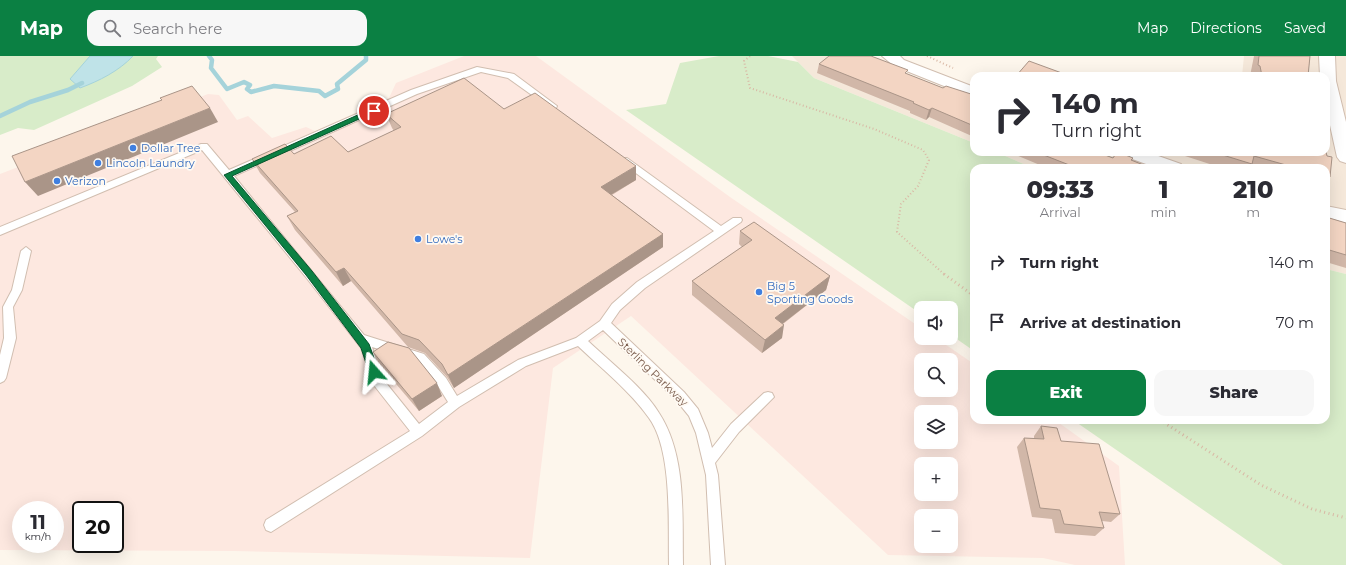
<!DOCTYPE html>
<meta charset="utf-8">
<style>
:root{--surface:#fff;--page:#f7f7f7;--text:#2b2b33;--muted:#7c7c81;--accent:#0b8043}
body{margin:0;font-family:Montserrat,sans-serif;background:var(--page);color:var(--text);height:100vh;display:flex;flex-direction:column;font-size:15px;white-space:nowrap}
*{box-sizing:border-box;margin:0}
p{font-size:13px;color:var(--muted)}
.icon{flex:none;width:22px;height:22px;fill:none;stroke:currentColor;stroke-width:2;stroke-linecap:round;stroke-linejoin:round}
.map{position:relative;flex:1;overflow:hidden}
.side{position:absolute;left:970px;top:108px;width:360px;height:260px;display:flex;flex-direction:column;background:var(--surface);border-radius:12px;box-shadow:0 4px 16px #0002}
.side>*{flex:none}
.hud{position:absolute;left:970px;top:16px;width:360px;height:84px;border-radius:12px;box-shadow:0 4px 16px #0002;background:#fff;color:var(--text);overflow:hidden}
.controls{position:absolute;left:914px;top:245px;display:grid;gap:8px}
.controls a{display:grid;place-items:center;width:44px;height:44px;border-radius:8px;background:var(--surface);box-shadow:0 4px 16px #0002;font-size:20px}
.speed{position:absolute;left:12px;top:445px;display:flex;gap:8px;font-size:20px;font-weight:700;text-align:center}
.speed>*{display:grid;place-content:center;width:52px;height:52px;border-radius:50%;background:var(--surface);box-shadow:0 4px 16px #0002;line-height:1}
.speed small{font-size:10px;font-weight:400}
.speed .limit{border:2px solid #111;border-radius:6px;background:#fff;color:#111}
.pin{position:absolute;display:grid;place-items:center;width:34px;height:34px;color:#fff;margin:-17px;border:2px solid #fff;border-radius:50%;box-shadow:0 1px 4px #0007}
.me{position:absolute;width:44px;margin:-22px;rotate:342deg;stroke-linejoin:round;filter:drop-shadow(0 0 3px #0008)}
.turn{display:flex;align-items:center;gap:14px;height:84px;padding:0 16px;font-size:18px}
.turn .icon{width:52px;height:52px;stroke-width:2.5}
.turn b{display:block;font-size:28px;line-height:34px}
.eta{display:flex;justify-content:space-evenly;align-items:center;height:68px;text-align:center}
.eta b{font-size:24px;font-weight:800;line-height:28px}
.primary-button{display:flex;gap:8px;margin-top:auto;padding:8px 16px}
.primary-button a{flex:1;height:46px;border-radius:12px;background:var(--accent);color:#fff;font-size:16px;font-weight:800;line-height:46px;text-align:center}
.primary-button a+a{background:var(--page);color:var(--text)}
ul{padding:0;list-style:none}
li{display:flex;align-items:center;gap:12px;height:60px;padding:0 16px}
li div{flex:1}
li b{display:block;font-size:15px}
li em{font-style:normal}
header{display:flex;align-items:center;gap:24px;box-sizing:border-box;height:56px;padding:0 20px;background:var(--accent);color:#fff}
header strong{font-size:19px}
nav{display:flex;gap:22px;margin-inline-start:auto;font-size:14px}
.search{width:280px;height:36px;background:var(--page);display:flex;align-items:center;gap:10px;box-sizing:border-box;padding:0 14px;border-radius:12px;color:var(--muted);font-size:15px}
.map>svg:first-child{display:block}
</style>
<header>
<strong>Map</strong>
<div class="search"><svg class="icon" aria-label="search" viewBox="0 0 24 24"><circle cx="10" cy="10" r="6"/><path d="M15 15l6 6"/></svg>Search here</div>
<nav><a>Map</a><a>Directions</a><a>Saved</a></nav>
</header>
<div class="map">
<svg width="1346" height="509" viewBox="0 0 1346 509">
<rect width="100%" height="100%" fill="#fdf6ec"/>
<!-- residential -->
<g fill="#f5e8da">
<path d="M792,0H865L862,3L974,45V87L814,22Z"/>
<path d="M1244,0H1346V218L1326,213V112H1033L996,96H1326V20H1242Z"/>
</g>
<!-- commercial -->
<path fill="#fde8e0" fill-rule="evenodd" d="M464,0H536L730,141L921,272V282H936L974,308V364H1055L1119,410L1125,509H1075L1043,502L888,499L631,260L553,312L530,502L234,495L0,494V118L208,38L219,39L237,64L248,60L272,82L306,71L315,75L389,42L396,27ZM921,304H951V334H921ZM921,356H951V386H921ZM921,408H951V438H921ZM21,454H55V488H21ZM81,454H115V488H81ZM921,460H951V490H921Z"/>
<!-- green -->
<g fill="#d8ecc9">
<path d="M0,0H158L156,3L162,11L132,30L34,74L18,72L0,79Z"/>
<path d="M719,0H768L798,6L814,22L974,87V96H996L1033,112H974V295L951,279V252H921V258L626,54L666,48L680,7Z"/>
<path d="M1326,213L1346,218V509H1283L1073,364H1326Z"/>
</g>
<!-- water -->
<path fill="#bfe3e8" stroke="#a5d3da" d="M90,0H133C119,15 99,25 80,32L70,23Z"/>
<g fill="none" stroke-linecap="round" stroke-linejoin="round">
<!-- stream -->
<g stroke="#a5d3da" stroke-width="4.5">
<path d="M209,0L212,4L211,12L227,33L244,26L250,29L247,33L251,36L274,30L319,35L325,40L338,33L337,28L366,4V0"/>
<path d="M0,60L30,46L68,34L82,27"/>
</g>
<!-- lane casing -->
<g stroke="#d1beb0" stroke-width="2">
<g id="lane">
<path d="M477,11L514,18L557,50L556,52H550L508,22L481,16L417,38L234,120L364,279L424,298L446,322L457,340L518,304L576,282L600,265L612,248L637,226L714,175L621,106V102H627L721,170L733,162H741L742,164L741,166L645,232L620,254L611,267L684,336L698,353L708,377L712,392L731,368L764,337L768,336L772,337L774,341L739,376L715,407L718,419L725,509H711L706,419L696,377L689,360L676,344L603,274L588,285C610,306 644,332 659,357C687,400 682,460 683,509H669C668,469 673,395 649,362C630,335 602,313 578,290L526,310L459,351L422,380L271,476L266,474L264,469L266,464L410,375L373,328L361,292L305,220L202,94L0,179V171L201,88H207L229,114L411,34ZM372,291L416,304L438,330L448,346L419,368L382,322Z"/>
<path d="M26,191L31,195L22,234L13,251L16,282L6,322L4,325L0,327V299L4,282L3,251L12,234L21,195Z"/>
</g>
</g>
<!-- street casing -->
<g stroke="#d1beb0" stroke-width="2">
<g id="street">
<path d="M882,0H900L904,4L974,31V42L894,10Z"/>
<path d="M1319,0H1335L1336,25L1346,66V107L1340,105L1337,101L1326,51V20H1320Z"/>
<path d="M1121,96H1147L1181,108L1184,112H1157L1124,100Z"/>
<path d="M1326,150L1346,154V168L1326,162Z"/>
</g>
</g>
<!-- path-far1 -->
<g stroke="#d9b8a5" stroke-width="2" stroke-dasharray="1 2.5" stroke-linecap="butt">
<path d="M750,0L744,5L750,32L874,73L923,94L929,104L918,130L901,148L897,176L945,219"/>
<path d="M927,0L953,12"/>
</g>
<!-- path -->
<g stroke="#d9b8a5" stroke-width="3" stroke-dasharray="1 3.5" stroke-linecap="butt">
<path d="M944,218L974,240"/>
<path d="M1160,364L1261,429L1312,453L1346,462"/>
</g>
<!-- lane -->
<use href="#lane" fill="#fff" fill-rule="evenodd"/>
<!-- street -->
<use href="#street" fill="#fff" fill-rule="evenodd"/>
</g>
<!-- wall -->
<g fill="#d1b7a8">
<path d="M1254,0H1310L1308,20H1250Z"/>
<path d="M819,8L907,18L943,32L974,39V81L929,61L926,64L910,57V55L817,17Z"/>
<path d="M504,53L636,124L612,139L663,178V191L454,332L447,321L425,297L408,291L351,225L343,230L295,174L287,160L295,156L260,117L252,103L294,98L348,96L394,75L392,72L386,58Z"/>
<path d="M1009,96H1097L1113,102L1132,104L1151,112H1047Z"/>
<path d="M1182,96H1326L1330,121L1326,125V112H1222L1185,100L1186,97Z"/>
<path d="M1326,161L1346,167V212L1326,206Z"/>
<path d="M740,175L830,220L826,234L783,268L782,282L762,297L692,239V225L742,191L739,188Z"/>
<path d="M373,296L442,340L419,355L380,309Z"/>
<path d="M1041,370L1061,385L1120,458L1111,466L1102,465L1104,472L1095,480L1055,477L1052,463L1032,461L1017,391L1024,382H1034V380Z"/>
</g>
<!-- shaded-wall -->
<g fill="#aa9588">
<path d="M210,52L218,66L38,140L25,126Z"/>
<path d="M932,52L929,61L926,64L929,54Z"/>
<path d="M636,110V124L602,144L601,131Z"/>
<path d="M663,178V191L454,332L448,319Z"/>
<path d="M344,212L351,225L343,230L336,216Z"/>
<path d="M830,220L826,234L773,275L775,262Z"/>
<path d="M784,269L782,282L762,297L765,284Z"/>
<path d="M437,327L442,340L419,355L412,343Z"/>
</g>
<!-- building -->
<g fill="#f3d5c3" stroke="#aa9588">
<path d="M829,0H871L908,14L905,17L943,32L946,30L974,39V70L932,52L929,54L913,47L914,46L819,8Z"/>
<path d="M1259,0H1310L1308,20H1262L1260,10L1258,9Z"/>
<path d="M1029,5L1070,20H1016Z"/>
<path d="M464,22L504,53L535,37L636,110L601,131L663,178L448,319L442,308L419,284L402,278L344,212L336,216L287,160L298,155L252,103L285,88L294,98L331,80L348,96L401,71L386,58Z"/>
<path d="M192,30L210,52L25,126L12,100L162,44L160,42Z"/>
<path d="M1036,96H1097L1113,102L1117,96H1118L1133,102L1131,104L1151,112H1077Z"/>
<path d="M1213,96H1326L1327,100L1332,101L1330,121L1326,119V112H1286V109L1254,100L1252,108Z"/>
<path d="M1326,161L1346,167V199L1326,193Z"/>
<path d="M754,166L830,220L775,262L784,269L765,284L692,225L752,184L740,175Z"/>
<path d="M388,286L409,292L437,327L412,343L373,296Z"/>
<path d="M1041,370L1057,372L1061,385L1099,388L1120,458L1099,456L1104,472L1064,468L1060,454L1040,452L1024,382L1044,383Z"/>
</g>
<!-- route -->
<path fill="#0b8043" stroke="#07532c" d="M371,53L377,55L232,120L312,215L369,288L379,316L374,320L369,316L361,292L306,219L224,119Z"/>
<!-- markers -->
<g fill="#3f7fe0" stroke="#fffaf3" stroke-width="1.5">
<circle cx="133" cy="92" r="4"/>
<circle cx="98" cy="107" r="4"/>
<circle cx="57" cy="125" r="4"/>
<circle cx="418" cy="183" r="4"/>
<circle cx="759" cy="236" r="4"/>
</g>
<g text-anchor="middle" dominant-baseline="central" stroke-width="3.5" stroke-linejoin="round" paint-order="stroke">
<!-- shop labels -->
<g font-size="11" fill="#366cbe" stroke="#fffaf3" text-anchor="start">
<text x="141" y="92">Dollar Tree</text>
<text x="106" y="107">Lincoln Laundry</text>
<text x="65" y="125">Verizon</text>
<text x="426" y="183">Lowe's</text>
<text x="767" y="230">Big 5<tspan x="767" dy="13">Sporting Goods</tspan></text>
</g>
<!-- street labels -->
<g font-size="11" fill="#7a5c4d" stroke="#fffaf3">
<text transform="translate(653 316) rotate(44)">Sterling Parkway</text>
</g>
</g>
</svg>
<div class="controls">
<a><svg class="icon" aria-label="sound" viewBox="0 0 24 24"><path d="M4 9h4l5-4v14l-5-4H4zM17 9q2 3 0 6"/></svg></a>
<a><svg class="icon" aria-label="search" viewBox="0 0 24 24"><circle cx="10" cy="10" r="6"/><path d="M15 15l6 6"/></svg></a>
<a><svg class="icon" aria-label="layers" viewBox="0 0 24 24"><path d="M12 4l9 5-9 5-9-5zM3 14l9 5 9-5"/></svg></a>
<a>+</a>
<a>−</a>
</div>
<div class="speed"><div>11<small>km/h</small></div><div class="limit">20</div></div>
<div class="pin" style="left:374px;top:55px;background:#d93025"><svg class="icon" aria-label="arrive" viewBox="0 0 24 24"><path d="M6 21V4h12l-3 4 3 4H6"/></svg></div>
<svg class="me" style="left:374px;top:316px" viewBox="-20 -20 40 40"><path d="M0-17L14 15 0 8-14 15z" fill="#0b8043" stroke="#fff" stroke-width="4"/></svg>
<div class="hud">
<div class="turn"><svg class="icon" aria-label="right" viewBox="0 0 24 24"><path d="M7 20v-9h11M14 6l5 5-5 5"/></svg><div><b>140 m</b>Turn right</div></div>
</div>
<section class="side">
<div class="eta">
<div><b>09:33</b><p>Arrival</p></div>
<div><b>1</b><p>min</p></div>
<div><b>210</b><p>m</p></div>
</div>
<ul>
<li><svg class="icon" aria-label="right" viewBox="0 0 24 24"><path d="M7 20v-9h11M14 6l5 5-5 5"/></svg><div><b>Turn right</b></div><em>140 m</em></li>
<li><svg class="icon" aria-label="arrive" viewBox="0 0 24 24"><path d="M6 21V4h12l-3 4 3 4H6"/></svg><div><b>Arrive at destination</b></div><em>70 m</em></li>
</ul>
<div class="primary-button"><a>Exit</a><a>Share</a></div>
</section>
</div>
